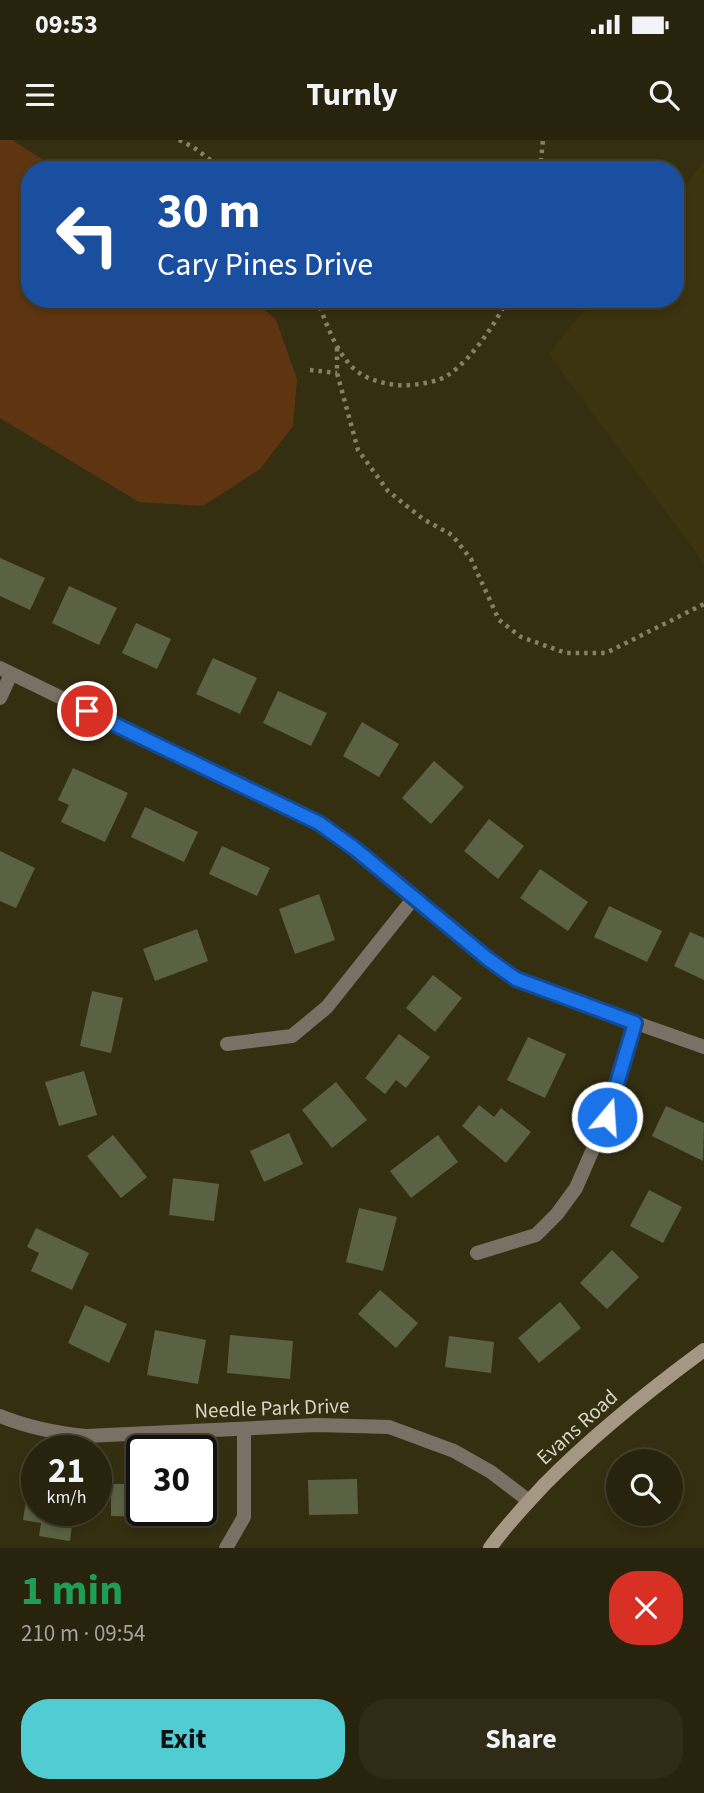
<!DOCTYPE html>
<meta charset="utf-8">
<style>
:root{--surface:#28230d;--page:#302b16;--text:#f1f3f6;--muted:#a5a49d;--line:#44402e;--accent:#51ccd3}
body{margin:0;font-family:"Source Sans 3",sans-serif;background:var(--page);color:var(--text);height:100vh;display:flex;flex-direction:column;font-size:26px;white-space:nowrap}
*{box-sizing:border-box;margin:0}
p{font-size:23px;color:var(--muted)}
.icon{flex:none;width:38px;height:38px;fill:none;stroke:currentColor;stroke-width:2;stroke-linecap:round;stroke-linejoin:round}
.map{position:relative;height:1408px;overflow:hidden}
.sheet{display:flex;flex-direction:column;background:var(--surface);flex:1}
.sheet>*{flex:none}
.guide{position:absolute;left:21px;top:21px;width:663px;height:147px;border-radius:28px;box-shadow:0 4px 10px #0003,0 0 0 2px var(--line);background:#1a4fa0;color:#fff;overflow:hidden}
.controls{position:absolute;left:606px;top:1309px;display:grid;gap:14px}
.controls a{display:grid;place-items:center;width:77px;height:77px;border-radius:50%;background:var(--surface);box-shadow:0 4px 10px #0003,0 0 0 2px var(--line);font-size:35px}
.speed{position:absolute;left:21px;top:1295px;display:flex;gap:14px;font-size:35px;font-weight:700;text-align:center}
.speed>*{display:grid;place-content:center;width:91px;height:91px;border-radius:50%;background:var(--surface);box-shadow:0 4px 10px #0003,0 0 0 2px var(--line);line-height:1}
.speed small{font-size:18px;font-weight:400}
.speed .limit{border:4px solid #111;border-radius:10px;background:#fff;color:#111}
.pin{position:absolute;display:grid;place-items:center;width:60px;height:60px;color:#fff;margin:-30px;border:4px solid #fff;border-radius:50%;box-shadow:0 2px 7px #0007}
.me{position:absolute;width:77px;margin:-38px;rotate:18deg;stroke-linejoin:round;filter:drop-shadow(0 0 5px #0008)}
.turn{display:flex;align-items:center;gap:24px;height:147px;padding:0 21px;font-size:32px}
.turn .icon{width:91px;height:91px;stroke-width:2.5}
.turn b{display:block;font-size:49px;line-height:60px}
.round{display:grid;place-items:center;flex:none;width:74px;height:74px;border-radius:28px;background:var(--page)}
.head{display:flex;align-items:center;justify-content:space-between;height:119px;padding:0 21px}
h1{font-size:42px;font-weight:700;line-height:52px;color:#1e9e55}
.action{display:flex;gap:14px;margin-top:auto;padding:14px 21px}
.action a{flex:1;height:80px;border-radius:28px;background:var(--accent);color:#111;font-size:28px;font-weight:700;line-height:80px;text-align:center}
.action a+a{background:var(--page);color:var(--text)}
.status{display:flex;justify-content:space-between;align-items:center;height:49px;padding:0 35px;background:var(--surface);direction:ltr}
.status svg{height:19px;fill:currentColor}
header{display:flex;justify-content:space-between;align-items:center;height:91px;padding:0 21px;background:var(--surface);font-size:32px;font-weight:700}
.map>svg:first-child{display:block}
</style>
<div class="status"><b>09:53</b><svg viewBox="0 0 49 12"><path d="M0 12V9h3v3zM5 12V6h3v6zM10 12V3h3v9zM15 12V0h3v12zM26 1h20v11H26zM47 4h2v5h-2z"/></svg></div>
<header><svg class="icon" aria-label="menu" viewBox="0 0 24 24"><path d="M4 6h16M4 12h16M4 18h16"/></svg>Turnly<svg class="icon" aria-label="search" viewBox="0 0 24 24"><circle cx="10" cy="10" r="6"/><path d="M15 15l6 6"/></svg></header>
<div class="map">
<svg width="704" height="1408" viewBox="0 0 704 1408">
<rect width="100%" height="100%" fill="#352f11"/>
<!-- built -->
<path fill="#3c340e" d="M704,21V423L549,214L593,159H676V56Z"/>
<!-- green -->
<path fill="#5e3510" d="M0,0H12L59,30H30V159H252L276,180L297,239L293,286L260,329L203,366L139,362L0,278Z"/>
<!-- building -->
<g fill="#5b6244">
<path d="M0,418L45,438L30,470L0,456Z"/>
<path d="M69,446L117,468L99,505L52,483Z"/>
<path d="M136,483L171,499L157,529L122,513Z"/>
<path d="M213,518L257,538L240,574L196,554Z"/>
<path d="M278,551L327,573L311,606L263,583Z"/>
<path d="M362,582L399,604L379,637L343,616Z"/>
<path d="M434,621L464,647L431,684L402,658Z"/>
<path d="M73,628L128,653L105,702L61,682L69,665L58,660Z"/>
<path d="M145,667L198,692L184,722L131,697Z"/>
<path d="M489,679L524,706L498,739L464,711Z"/>
<path d="M222,706L270,728L257,756L209,734Z"/>
<path d="M0,711L35,728L16,768L0,761Z"/>
<path d="M540,729L588,762L568,791L520,758Z"/>
<path d="M319,754L335,800L295,814L279,769Z"/>
<path d="M609,766L662,791L647,822L594,797Z"/>
<path d="M197,789L208,821L155,841L143,809Z"/>
<path d="M690,792L704,798V840L674,826Z"/>
<path d="M433,835L462,858L435,892L406,868Z"/>
<path d="M92,851L123,858L111,913L80,906Z"/>
<path d="M399,894L430,917L406,948L396,940L385,954L365,938Z"/>
<path d="M528,897L566,914L545,958L507,940Z"/>
<path d="M84,931L97,975L59,986L45,942Z"/>
<path d="M336,942L367,980L332,1008L302,970Z"/>
<path d="M479,965L494,977L501,968L531,992L506,1023L462,986Z"/>
<path d="M666,966L704,983L703,1021L652,996Z"/>
<path d="M289,993L303,1024L264,1042L250,1011Z"/>
<path d="M113,995L147,1037L121,1058L87,1016Z"/>
<path d="M438,995L458,1022L411,1058L390,1031Z"/>
<path d="M173,1038L219,1044L214,1081L169,1075Z"/>
<path d="M649,1050L682,1067L663,1103L630,1086Z"/>
<path d="M359,1068L397,1077L383,1131L346,1122Z"/>
<path d="M36,1088L89,1113L72,1150L31,1131L39,1113L27,1107Z"/>
<path d="M612,1110L639,1137L607,1169L580,1143Z"/>
<path d="M380,1150L418,1183L396,1208L358,1174Z"/>
<path d="M560,1162L581,1188L539,1223L518,1198Z"/>
<path d="M85,1165L127,1184L109,1223L68,1203Z"/>
<path d="M155,1190L206,1200L198,1244L147,1235Z"/>
<path d="M230,1195L293,1201L290,1239L227,1233Z"/>
<path d="M449,1196L494,1202L491,1233L445,1227Z"/>
<path d="M357,1339L358,1374L309,1375L308,1340Z"/>
<path d="M29,1342L37,1343V1370H74L70,1401L39,1396L41,1383L23,1380Z"/>
<path d="M111,1344H142V1370H163V1377L111,1376Z"/>
</g>
<g fill="none" stroke-linecap="round" stroke-linejoin="round">
<!-- path -->
<g stroke="#858169" stroke-width="4.5" stroke-dasharray="3.5 5" stroke-linecap="butt">
<path d="M179,0L193,7L224,30"/>
<path d="M540,30L543,0"/>
<path d="M317,159C326,183 334,207 351,226C364,239 378,242 395,245C409,246 424,244 438,240C463,232 497,183 507,159"/>
<path d="M337,208V233L358,310L388,351L423,379L452,395L471,419L499,480L521,497L566,513H606L704,464"/>
<path d="M310,230L337,233"/>
</g>
<!-- minor -->
<g stroke="#797165" stroke-width="14">
<path d="M0,528L319,683L354,708L488,819L516,839L543,850L704,907"/>
<path d="M0,558L11,534"/>
<path d="M227,904L292,896L327,867L413,759"/>
<path d="M477,1113L536,1095L557,1074L576,1048L607,977L635,883"/>
<path d="M0,1276C29,1288 56,1293 86,1296L317,1285L389,1287L454,1311L491,1332L529,1361"/>
<path d="M226,1408L244,1377V1289"/>
</g>
<!-- secondary -->
<path stroke="#a49783" stroke-width="14" d="M490,1408C505,1386 525,1366 543,1346C593,1295 647,1252 704,1210"/>
</g>
<g fill="none" stroke-linecap="round" stroke-linejoin="round">
<!-- route casing -->
<g stroke="#114b97" stroke-width="18">
<path id="route" d="M87,571L319,683L354,708L488,819L516,839L635,883L607,977"/>
</g>
<!-- route -->
<use href="#route" stroke="#1a73e8" stroke-width="12"/>
</g>
<g text-anchor="middle" dominant-baseline="central" stroke-width="7" stroke-linejoin="round" paint-order="stroke">
<!-- street labels -->
<g font-size="21" fill="#d6d3c2" stroke="#352f11">
<text transform="translate(272 1268) rotate(-2)">Needle Park Drive</text>
<text transform="translate(577 1287) rotate(-42)">Evans Road</text>
</g>
</g>
</svg>
<div class="controls">
<a><svg class="icon" aria-label="search" viewBox="0 0 24 24"><circle cx="10" cy="10" r="6"/><path d="M15 15l6 6"/></svg></a>
</div>
<div class="speed"><div>21<small>km/h</small></div><div class="limit">30</div></div>
<div class="pin" style="left:87px;top:571px;background:#d93025"><svg class="icon" aria-label="arrive" viewBox="0 0 24 24"><path d="M6 21V4h12l-3 4 3 4H6"/></svg></div>
<svg class="me" style="left:607px;top:977px" viewBox="-20 -20 40 40"><circle r="17" fill="#1a73e8" stroke="#fff" stroke-width="3"/><path d="M0-11L8 9 0 5-8 9z" fill="#fff"/></svg>
<div class="guide">
<div class="turn"><svg class="icon" aria-label="left" viewBox="0 0 24 24"><path d="M17 20v-9H6M10 6l-5 5 5 5"/></svg><div><b>30 m</b>Cary Pines Drive</div></div>
</div>
</div>
<section class="sheet">
<div class="head"><div><h1>1 min</h1><p>210 m · 09:54</p></div><a class="round" style="background:#d93025;color:#fff"><svg class="icon" aria-label="close" viewBox="0 0 24 24"><path d="M6 6l12 12M18 6L6 18"/></svg></a></div>
<div class="action"><a>Exit</a><a>Share</a></div>
</section>
